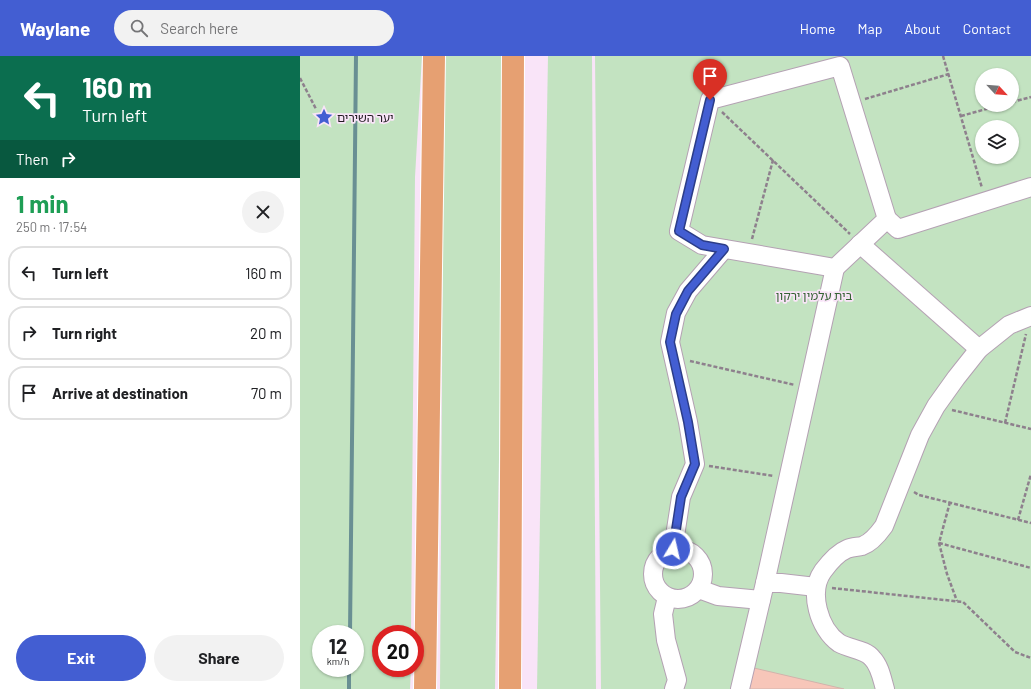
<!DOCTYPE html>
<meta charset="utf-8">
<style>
:root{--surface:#fff;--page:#f2f2f2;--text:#202124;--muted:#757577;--line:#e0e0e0;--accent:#435ed2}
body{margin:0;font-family:Barlow,"Noto Sans Hebrew",sans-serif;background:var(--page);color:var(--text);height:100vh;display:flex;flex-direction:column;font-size:15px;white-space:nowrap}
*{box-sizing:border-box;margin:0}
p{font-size:13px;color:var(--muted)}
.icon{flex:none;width:22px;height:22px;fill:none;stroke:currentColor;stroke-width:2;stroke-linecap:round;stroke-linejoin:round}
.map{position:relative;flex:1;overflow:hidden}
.panel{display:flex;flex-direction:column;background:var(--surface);width:300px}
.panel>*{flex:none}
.top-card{background:#0b6e4f;color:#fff;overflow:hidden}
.needle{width:26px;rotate:116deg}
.fabs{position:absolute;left:675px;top:12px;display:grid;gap:8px}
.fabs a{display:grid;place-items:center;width:44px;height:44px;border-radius:50%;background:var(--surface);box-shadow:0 1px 3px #0004;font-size:20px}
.speed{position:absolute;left:12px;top:569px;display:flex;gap:8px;font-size:20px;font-weight:700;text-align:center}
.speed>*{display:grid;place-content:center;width:52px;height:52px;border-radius:50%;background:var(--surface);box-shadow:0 1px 3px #0004;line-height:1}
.speed small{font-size:10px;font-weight:400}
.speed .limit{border:6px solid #d22;background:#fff;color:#111}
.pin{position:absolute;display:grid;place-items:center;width:34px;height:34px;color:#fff;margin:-41px -17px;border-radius:50% 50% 50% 0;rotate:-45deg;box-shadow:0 0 4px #0007}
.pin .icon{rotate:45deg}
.me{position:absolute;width:44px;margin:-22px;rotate:9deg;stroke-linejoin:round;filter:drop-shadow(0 0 3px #0008)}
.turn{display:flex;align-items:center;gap:14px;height:84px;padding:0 16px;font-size:18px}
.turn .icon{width:52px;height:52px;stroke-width:2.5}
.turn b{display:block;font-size:28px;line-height:34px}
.then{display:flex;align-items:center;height:38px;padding:0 16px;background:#0003;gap:8px;font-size:15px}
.round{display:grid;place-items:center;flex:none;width:42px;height:42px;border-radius:21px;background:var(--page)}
.headline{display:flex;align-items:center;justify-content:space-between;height:68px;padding:0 16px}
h1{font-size:24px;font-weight:700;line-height:30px;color:#1e9e55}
.primary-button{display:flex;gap:8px;margin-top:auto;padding:8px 16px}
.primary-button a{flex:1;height:46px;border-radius:24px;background:var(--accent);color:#fff;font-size:16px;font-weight:700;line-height:46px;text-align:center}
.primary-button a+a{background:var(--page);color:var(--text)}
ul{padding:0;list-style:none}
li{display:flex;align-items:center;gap:12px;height:54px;margin:0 8px 6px;padding:0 8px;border:2px solid var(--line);border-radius:16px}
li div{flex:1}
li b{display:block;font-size:15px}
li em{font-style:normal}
header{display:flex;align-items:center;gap:24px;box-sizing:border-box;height:56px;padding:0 20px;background:var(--accent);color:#fff}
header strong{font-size:19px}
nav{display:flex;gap:22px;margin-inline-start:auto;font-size:14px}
.search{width:280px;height:36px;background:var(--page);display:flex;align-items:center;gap:10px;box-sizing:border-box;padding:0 14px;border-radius:22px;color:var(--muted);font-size:15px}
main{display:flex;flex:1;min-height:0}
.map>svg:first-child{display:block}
</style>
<header>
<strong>Waylane</strong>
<div class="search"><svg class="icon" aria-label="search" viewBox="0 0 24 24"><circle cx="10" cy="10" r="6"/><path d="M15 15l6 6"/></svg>Search here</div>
<nav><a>Home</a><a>Map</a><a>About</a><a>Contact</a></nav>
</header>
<main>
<section class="panel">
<div class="top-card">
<div class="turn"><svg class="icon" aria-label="left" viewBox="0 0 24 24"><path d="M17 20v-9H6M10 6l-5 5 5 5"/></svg><div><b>160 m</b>Turn left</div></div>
<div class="then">Then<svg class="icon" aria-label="right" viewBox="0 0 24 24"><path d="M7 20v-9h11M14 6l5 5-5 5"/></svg></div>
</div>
<div class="headline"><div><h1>1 min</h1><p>250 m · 17:54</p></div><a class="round"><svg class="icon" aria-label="close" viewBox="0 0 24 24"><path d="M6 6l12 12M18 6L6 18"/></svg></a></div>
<ul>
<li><svg class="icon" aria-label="left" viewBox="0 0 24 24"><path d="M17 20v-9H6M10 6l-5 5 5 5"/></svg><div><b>Turn left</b></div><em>160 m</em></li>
<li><svg class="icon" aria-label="right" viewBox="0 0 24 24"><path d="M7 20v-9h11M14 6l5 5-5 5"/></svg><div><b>Turn right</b></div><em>20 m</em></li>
<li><svg class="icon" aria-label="arrive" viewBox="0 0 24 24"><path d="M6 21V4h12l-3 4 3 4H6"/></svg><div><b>Arrive at destination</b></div><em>70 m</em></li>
</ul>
<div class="primary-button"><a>Exit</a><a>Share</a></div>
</section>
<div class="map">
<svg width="731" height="633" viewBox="0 0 731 633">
<rect width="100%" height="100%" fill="#f9e4f8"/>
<!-- green -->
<g fill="#c3e3c1" fill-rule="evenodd">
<path d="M0,0H122L115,121L111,578H81V612H111L110,633H0ZM21,578H55V612H21Z"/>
<path d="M144,0H206L195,633H140Z"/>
<path d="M248,0H292L296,633H237Z"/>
<path d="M295,0H731V633H301ZM682,19H712V49H682ZM682,71H712V101H682Z"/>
</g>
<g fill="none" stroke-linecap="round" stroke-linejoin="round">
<!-- stream -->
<g stroke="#698f93" stroke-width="4">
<path d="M50,578L56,0"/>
<path d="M49,633V612"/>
</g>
</g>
<!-- building -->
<path fill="#f7c6b9" stroke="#d0b4ac" d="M454,612L544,633H449Z"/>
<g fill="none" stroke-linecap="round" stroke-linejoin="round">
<!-- minor casing -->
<g stroke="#b4a1b3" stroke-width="20">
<g id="minor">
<path d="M540,10L587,163L535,212L402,189L379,175L410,44Z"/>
<path d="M587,163L598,173L731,131"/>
<path d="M560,188L679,293"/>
<circle cx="378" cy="518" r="25"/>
<path d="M373,493L381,441L395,408L388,366L370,286L376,257L388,235L424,193"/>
<path d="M465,527H481L516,531"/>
<path d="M399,533L418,540L461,544"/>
<path d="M367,541L363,558L366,584L377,624L374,633"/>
<path d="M440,633L465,527L535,212"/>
<path d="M585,633C582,623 580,610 572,602C565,593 549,593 539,587C519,573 508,536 523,515C529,507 537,497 547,493C552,491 557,491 562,490C571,487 579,477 584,470L620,379L636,350L656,322L679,293L709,269L731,260"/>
</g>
</g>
<!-- major casing -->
<g stroke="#fff" stroke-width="24">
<g id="major">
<path d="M125,633L134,0"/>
<path d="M210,633L213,0"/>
</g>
</g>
<!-- path -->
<g stroke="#8e808d" stroke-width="2.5" stroke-dasharray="4 2" stroke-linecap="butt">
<path d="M643,0L682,132"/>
<path d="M0,22L16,53"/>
<path d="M565,43L649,18"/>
<path d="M712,46L731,41"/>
<path d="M422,56L550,178"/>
<path d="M661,60L701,49"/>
<path d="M452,183L473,104"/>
<path d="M390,305L495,329"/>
<path d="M652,354L731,373"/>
<path d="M705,367L726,278"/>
<path d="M409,410L474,420"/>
<path d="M614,436L619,439L731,467"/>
<path d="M650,446L639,487L647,518L657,545"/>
<path d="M718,464L731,418"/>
<path d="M639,487L731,512"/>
<path d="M532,532L663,546L715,596L731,602"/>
</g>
<!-- minor -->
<use href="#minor" stroke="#fff" stroke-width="18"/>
<!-- major -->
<use href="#major" stroke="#e6a072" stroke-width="22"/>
</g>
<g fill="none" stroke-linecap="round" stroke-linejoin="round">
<!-- route casing -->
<g stroke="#2c3d88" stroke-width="10">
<path id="route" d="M373,493L381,441L395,408L388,366L370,286L376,258L388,235L424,193L402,189L379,175L410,44"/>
</g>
<!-- route -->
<use href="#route" stroke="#435ed2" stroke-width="7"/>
</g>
<!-- icons -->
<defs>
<g id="sight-bare" transform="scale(1.38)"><path d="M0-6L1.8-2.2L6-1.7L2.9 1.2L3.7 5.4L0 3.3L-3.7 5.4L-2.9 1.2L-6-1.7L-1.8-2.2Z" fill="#435ed2" stroke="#f9e4f8" stroke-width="2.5" paint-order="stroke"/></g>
</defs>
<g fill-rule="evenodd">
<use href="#sight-bare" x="24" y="61"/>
</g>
<g text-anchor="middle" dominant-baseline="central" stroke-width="3.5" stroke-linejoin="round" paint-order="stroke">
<!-- poi labels -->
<g font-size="12" fill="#231c23" stroke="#f9e4f8" text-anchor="start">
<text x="37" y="61">יער השירים</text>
</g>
<!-- park labels -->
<g font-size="12" fill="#366435" stroke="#f9e4f8">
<text x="514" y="239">בית עלמין ירקון</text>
</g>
</g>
</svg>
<div class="fabs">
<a><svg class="needle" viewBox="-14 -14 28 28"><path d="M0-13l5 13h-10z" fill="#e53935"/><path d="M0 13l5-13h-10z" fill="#757577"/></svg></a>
<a><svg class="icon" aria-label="layers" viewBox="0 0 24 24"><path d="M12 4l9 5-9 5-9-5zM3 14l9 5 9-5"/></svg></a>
</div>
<div class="speed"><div>12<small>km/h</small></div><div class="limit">20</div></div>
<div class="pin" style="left:410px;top:44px;background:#d93025"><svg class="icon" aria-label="arrive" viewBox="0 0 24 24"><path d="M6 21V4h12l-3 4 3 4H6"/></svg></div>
<svg class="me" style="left:373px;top:493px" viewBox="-20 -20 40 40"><circle r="17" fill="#435ed2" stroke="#fff" stroke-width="3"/><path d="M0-11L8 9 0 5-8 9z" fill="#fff"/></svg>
</div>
</main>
